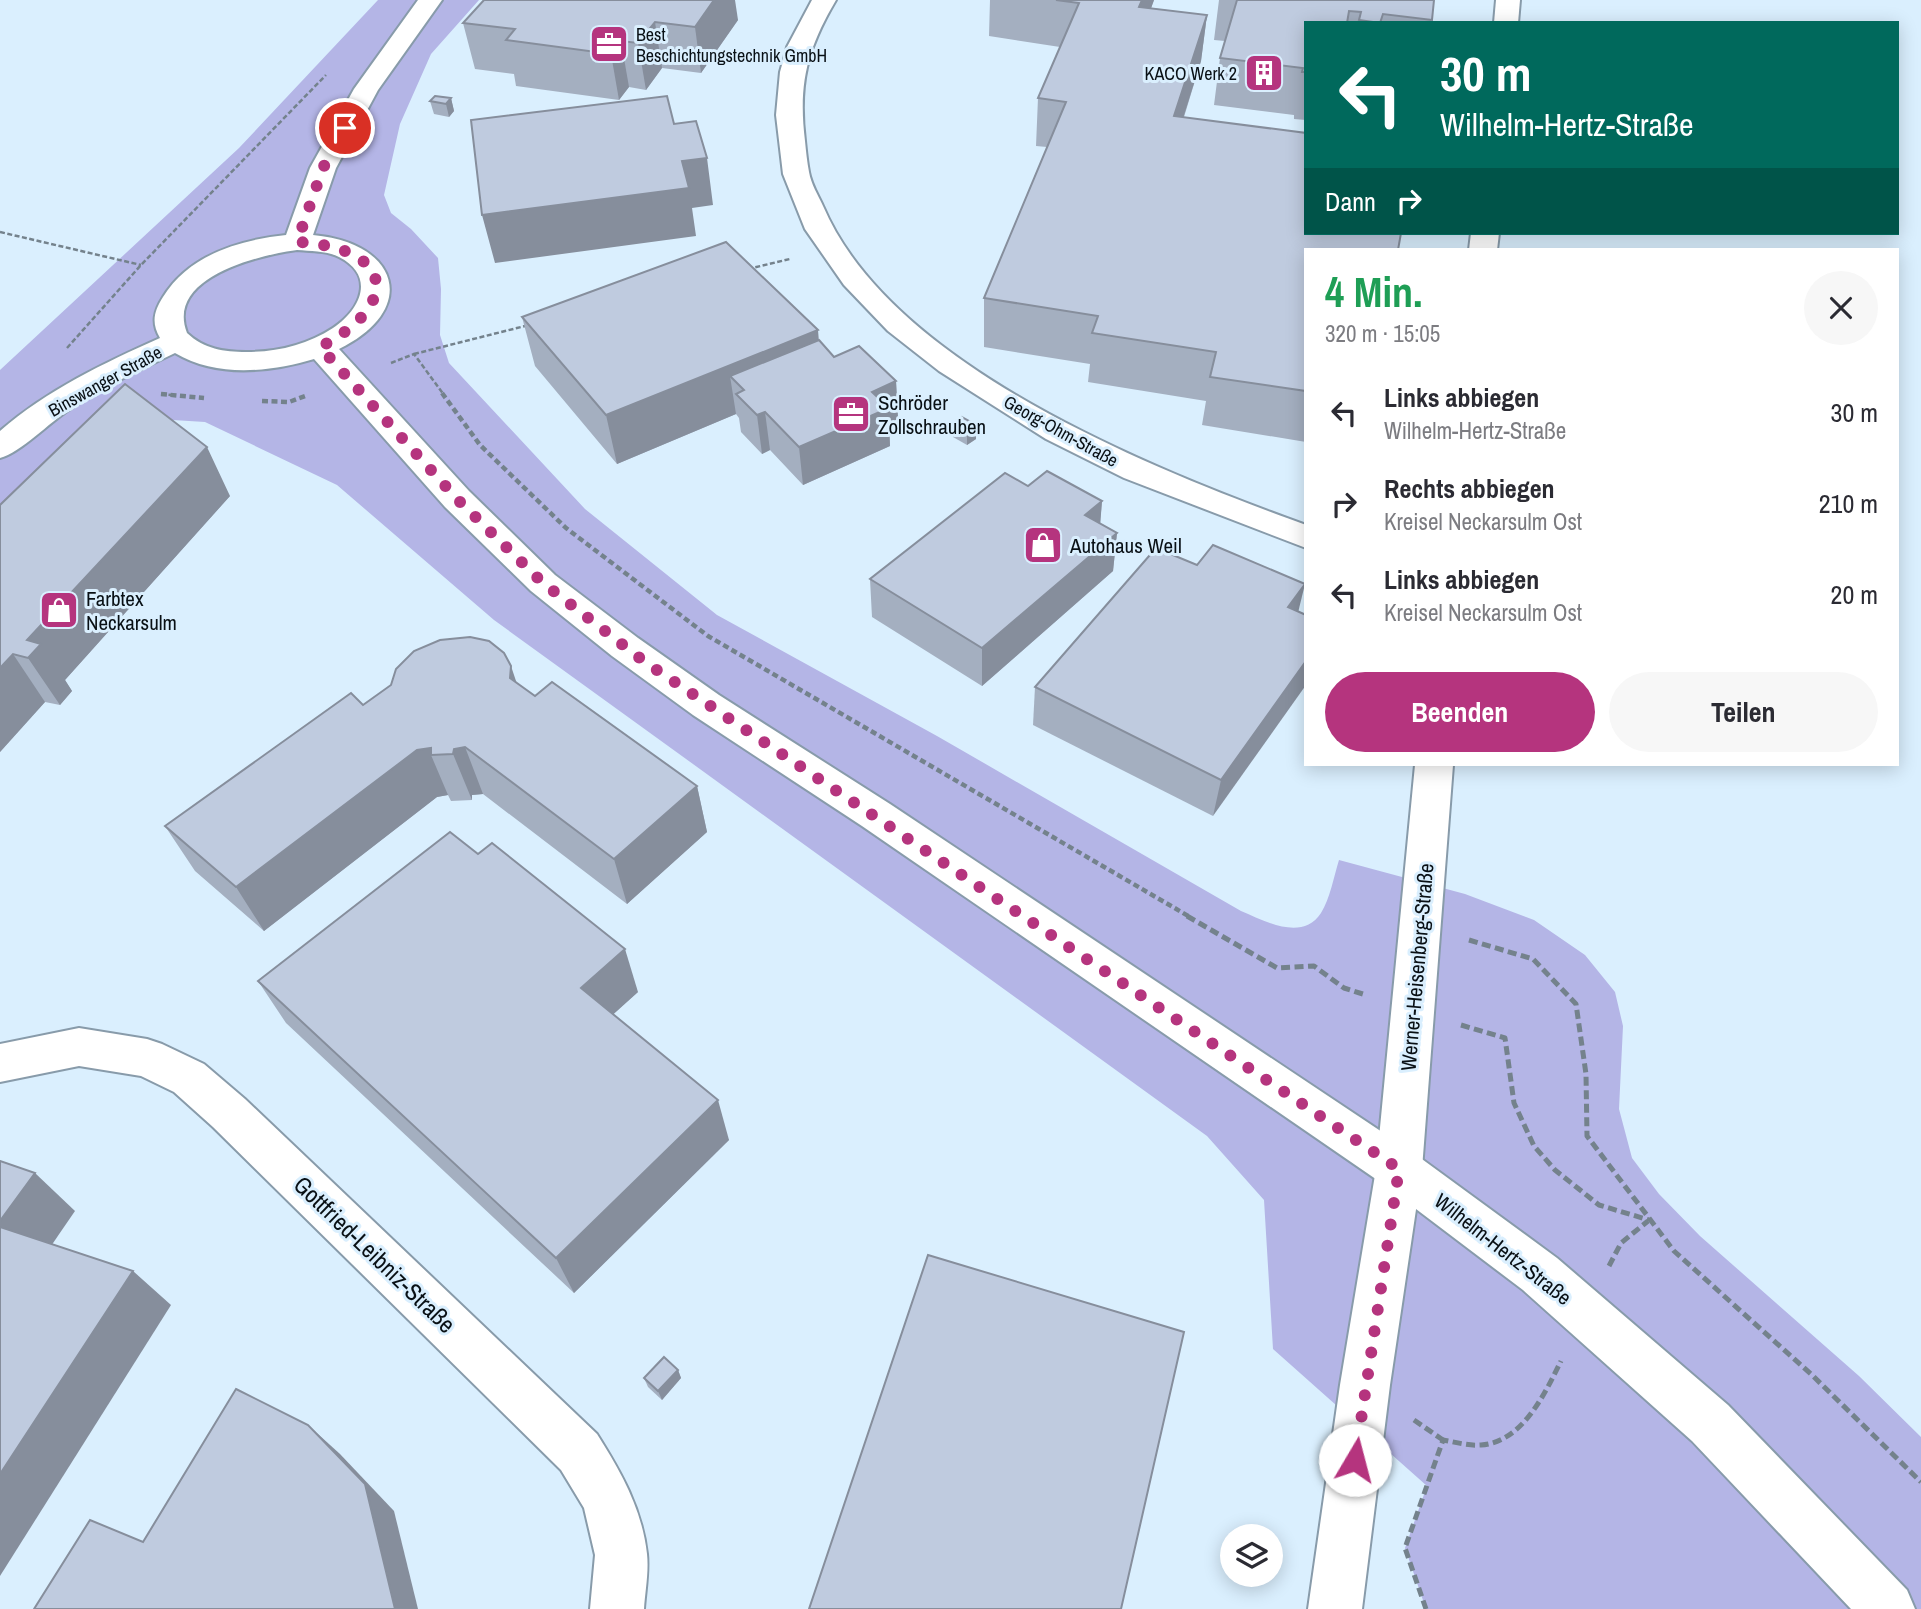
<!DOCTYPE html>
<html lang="de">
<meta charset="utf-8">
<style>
:root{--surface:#fff;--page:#f7f7f7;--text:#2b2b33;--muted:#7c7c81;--accent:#b5347e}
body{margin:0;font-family:"Archivo Narrow",sans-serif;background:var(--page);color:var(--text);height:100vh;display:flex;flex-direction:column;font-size:26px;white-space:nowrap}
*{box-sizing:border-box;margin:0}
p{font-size:23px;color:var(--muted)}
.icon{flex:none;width:38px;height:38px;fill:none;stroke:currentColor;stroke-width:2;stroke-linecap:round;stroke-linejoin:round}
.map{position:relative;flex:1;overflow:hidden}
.side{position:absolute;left:1304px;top:248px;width:595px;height:518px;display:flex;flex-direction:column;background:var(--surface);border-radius:0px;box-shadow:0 4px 18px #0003}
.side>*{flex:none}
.banner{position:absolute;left:1304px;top:21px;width:595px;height:214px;border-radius:0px;box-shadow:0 4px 18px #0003;background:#00695c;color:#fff;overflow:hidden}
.controls{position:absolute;left:1220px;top:1524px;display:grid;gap:14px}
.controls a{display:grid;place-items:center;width:63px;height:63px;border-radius:50%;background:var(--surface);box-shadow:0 4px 18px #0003;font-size:35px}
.pin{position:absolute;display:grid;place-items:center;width:60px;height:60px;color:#fff;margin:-30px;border:4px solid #fff;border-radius:50%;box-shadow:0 2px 7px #0007}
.me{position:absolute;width:77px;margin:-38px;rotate:8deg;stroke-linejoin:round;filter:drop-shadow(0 0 5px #0008)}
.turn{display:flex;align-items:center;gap:24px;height:147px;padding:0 21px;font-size:32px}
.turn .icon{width:91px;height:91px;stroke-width:2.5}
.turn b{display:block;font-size:49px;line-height:60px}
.then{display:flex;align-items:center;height:66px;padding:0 21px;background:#0003;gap:14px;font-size:26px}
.round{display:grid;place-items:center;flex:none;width:74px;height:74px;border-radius:37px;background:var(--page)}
.headline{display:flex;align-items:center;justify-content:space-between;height:119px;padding:0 21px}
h1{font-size:42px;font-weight:800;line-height:52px;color:#1e9e55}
.primary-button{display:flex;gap:14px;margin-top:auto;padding:14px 21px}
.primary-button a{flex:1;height:80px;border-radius:42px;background:var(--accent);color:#fff;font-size:28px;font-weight:800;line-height:80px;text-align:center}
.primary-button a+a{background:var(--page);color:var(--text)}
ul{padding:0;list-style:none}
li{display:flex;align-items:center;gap:21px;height:91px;padding:0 21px}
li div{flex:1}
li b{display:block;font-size:26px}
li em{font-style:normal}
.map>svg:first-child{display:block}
</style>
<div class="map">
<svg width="1921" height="1609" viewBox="0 0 1921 1609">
<rect width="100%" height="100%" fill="#daeffe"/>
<!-- green -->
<path fill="#b4b5e6" d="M378,0H479L431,54L400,124L384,195L391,213L411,229L438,258L441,289L440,335L449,363L585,509L717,615L937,736L1241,911C1265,921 1302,942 1321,913C1330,899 1334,876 1339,860L1465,894L1534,920L1585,955L1615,992L1623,1026L1619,1109L1632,1158L1659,1194L1700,1236L1859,1376L1921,1437V1609H1426L1405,1548L1427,1486L1273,1349L1264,1200L1207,1136L494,620L337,485L205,422L157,419L0,532V370L239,148Z"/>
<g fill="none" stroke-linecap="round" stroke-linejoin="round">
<!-- street casing -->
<g stroke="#889baa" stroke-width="4">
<g id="street">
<path d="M812,0H836C807,49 798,84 805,141C806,151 807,162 809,172C811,184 818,195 823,206C891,366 1152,469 1306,525V548L1124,478L1046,439L939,371L888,331L844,285L805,229L783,174L776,115L780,72L787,47Z"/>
<path d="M1496,0H1520L1518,23H1494Z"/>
<path d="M1471,233H1499L1497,250H1469Z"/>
<path d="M1415,765H1453L1422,1169L1390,1385L1362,1609H1308L1340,1385L1376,1169Z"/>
<path d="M79,1028L147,1039L162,1044L204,1064L245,1099L597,1434C621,1472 642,1509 647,1554C649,1572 645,1592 644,1609H590L595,1555L584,1508L561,1470L213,1127L174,1092L141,1076L79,1066L0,1082V1044Z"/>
</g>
</g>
<!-- secondary casing -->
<g stroke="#889baa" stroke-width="4">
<path id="secondary" d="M418,0H442L378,90L336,168L313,235C400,243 419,310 339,349L469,491L555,575L638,638L719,695L890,804L1415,1154L1557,1258L1728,1405L1907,1590L1915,1609H1851L1692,1441L1523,1290L1383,1184L862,826L693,715L612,656L531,591L445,507L314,359C270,372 217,378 175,353C139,370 103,387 70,409C50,422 20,453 0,458V431C47,390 104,363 160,338C151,323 154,311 163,297C189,255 239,240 286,235L310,168L354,89ZM297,250C311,251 327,251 339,257C376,276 361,309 333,328C307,345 277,352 246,352C224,352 204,349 187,333C165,277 260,255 297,250Z"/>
</g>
<!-- path-far2 -->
<g stroke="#74828c" stroke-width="2.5" stroke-dasharray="5 2.5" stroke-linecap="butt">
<path d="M0,232L141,265"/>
<path d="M748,269L790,259"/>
<path d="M67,348L141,265L326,75"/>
<path d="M414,354L529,325"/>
<path d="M391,363L414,354L444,395"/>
<path d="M161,394L171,395"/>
</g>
<!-- path-far1 -->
<g stroke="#74828c" stroke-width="4.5" stroke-dasharray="6 3.5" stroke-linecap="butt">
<path d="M442,393L480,445L566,528L708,636L1190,917"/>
<path d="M161,394L204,398"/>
<path d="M262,401L289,402L308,395"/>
</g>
<!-- path -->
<g stroke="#74828c" stroke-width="5" stroke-dasharray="9 4.5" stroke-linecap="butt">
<path d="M1187,916L1277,968L1314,966L1344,988L1366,995"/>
<path d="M1469,940L1533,959L1576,1004L1586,1074L1587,1136L1674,1251L1812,1375L1921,1482"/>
<path d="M1461,1025L1505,1038L1514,1103L1534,1146L1555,1170L1599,1205L1649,1220"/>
<path d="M1609,1266L1621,1243L1648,1221"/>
<path d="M1414,1420L1443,1440"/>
<path d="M1426,1609L1405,1548L1443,1440C1455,1442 1468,1446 1481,1445C1523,1442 1545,1393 1561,1361"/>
</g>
<!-- street -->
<use href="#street" fill="#fff" fill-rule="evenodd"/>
<!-- secondary -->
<use href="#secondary" fill="#fff" fill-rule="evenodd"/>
</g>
<!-- wall -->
<g fill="#a4afc0">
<path d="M990,0H1154L1151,8L1207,15L1201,61L1184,117L1306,250V442L1202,425L1206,401L1088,382L1090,364L984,347V298L1047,147L1036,146L1038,98L1060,47L989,36Z"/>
<path d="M1219,0H1434L1431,23H1306V120L1294,119V115L1214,105L1220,58L1225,41L1214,40Z"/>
<path d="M738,20L701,73L662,68L646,90L629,87L619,100L516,86L514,74L475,69L463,23Z"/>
<path d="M451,98L454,111L449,117L434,114L430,101Z"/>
<path d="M522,317L819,340L834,357L896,381L898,419L889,423L890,446L803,485L770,450L762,454L741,432L739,418L736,414L617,464L535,366Z"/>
<path d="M962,417L976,439L967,445L953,437V423Z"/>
<path d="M1028,486L1102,501L1100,524L1117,533L1113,571L982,686L872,617L870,579Z"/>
<path d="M230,496L65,680L72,691L60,705L45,702L0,752V505Z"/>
<path d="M1197,565L1305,584L1213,816L1033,725L1035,687Z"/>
<path d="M516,682L535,696L697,786L707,832L627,904L483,794L472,795V800L451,801L448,795L437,797L264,931L195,871L165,826L363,705L391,685Z"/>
<path d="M258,981L638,992L613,1014L729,1140L574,1293L286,1023Z"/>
<path d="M678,1370L681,1378L662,1400L648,1387L644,1378Z"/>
</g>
<!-- shaded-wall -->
<g fill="#868e9c">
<path d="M714,0H735L738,20L701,73L695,27Z"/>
<path d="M1142,0H1154L1135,53L1139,7Z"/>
<path d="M1207,15L1201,61L1169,163L1174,116Z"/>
<path d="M655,22L662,68L646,90L638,43Z"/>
<path d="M621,41L629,87L619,100L611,54Z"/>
<path d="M451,98L454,111L449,117L446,104Z"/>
<path d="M707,158L713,205L692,208L696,236L495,263L482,215L682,161Z"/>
<path d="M818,330L822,379L744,390L730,376L736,414L617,464L606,415Z"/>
<path d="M896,381L898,419L889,423L890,446L803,485L799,447L872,392Z"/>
<path d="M765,412L770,450L762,454L757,415Z"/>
<path d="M976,425V439L967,445V432Z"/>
<path d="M207,447L230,496L65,680L72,691L60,705L28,658L27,640Z"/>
<path d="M1102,501L1099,539L1085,515Z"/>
<path d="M1117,533L1113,571L982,686V648Z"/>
<path d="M1305,584L1296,621L1288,607Z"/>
<path d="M13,654L45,702L0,752V668Z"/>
<path d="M1306,661V685L1213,816L1221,780Z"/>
<path d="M511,666L527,714L510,678Z"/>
<path d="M465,747L483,794L472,795V800L453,754L454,749Z"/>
<path d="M431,748V755L448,795L437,797L264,931L236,887L417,750Z"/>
<path d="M697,786L707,832L627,904L614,859Z"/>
<path d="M625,949L638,992L596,1030L581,988Z"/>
<path d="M718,1100L729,1140L574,1293L556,1258Z"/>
<path d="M35,1173L75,1211L40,1262L0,1228V1221Z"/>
<path d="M133,1271L171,1305L0,1576V1474Z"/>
<path d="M678,1370L681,1378L662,1400L658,1391Z"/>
<path d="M308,1425L340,1454L394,1511L418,1609H395Z"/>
</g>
<!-- building -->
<g fill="#bfcbdf" stroke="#868e9c" stroke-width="2">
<path d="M484,0H714L695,27L655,22L638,43L621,41L611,54L506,40L515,29L463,23Z"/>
<path d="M1056,0H1142L1139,7L1207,15L1174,116L1306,133V233H1401L1398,250H1306V391L1210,377L1216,352L1092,333L1098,316L984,298L1066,102L1038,98L1079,3Z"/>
<path d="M1237,0H1434L1432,20L1383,14L1380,23L1359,20L1361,12L1349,11L1347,23H1306V72H1302L1303,68L1220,58Z"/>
<path d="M435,96L451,98L446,104L430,101Z"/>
<path d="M667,96L674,124L696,121L707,158L682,161L689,188L482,215L471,120Z"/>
<path d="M726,242L818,330L606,415L522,317Z"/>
<path d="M819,340L834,357L859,346L896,381L872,392L889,408L799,447L765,412L757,415L736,394L744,390L730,376Z"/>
<path d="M125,384L207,447L27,640L41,644L28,658L13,654L0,668V505Z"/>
<path d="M962,417L976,425L967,432L953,423Z"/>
<path d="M1047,471L1102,501L1085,515L1117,533L982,648L870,579L1005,473L1028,486Z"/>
<path d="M1213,545L1305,584L1288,607L1306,615V661L1221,780L1035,687L1156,548L1197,565Z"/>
<path d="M470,637L489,641L504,653L511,666L510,678L535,696L552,682L697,786L614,859L465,747L454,749L453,754L431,755V748L417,750L236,887L165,826L351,693L363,705L391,685L396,669L414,651L440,640Z"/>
<path d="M450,832L478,854L492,843L625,949L581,988L718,1100L556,1258L258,981Z"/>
<path d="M0,1161L35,1173L0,1221Z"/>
<path d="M0,1227L133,1271L0,1474Z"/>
<path d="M928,1255L1184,1332L1121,1609H809Z"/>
<path d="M664,1357L678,1370L658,1391L644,1378Z"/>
<path d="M236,1389L308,1425L365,1484L395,1609H34L90,1520L143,1542Z"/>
</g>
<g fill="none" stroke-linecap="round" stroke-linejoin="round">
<!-- route -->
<path stroke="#b5347e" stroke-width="12" stroke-dasharray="0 21.6" d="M345,128L323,168L297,242C392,247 404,303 320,347L457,499L543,583L645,662L1399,1169L1355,1460"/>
</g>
<!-- icons -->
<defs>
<g id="office-square" transform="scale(2.0125)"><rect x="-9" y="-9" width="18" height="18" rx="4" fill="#b5347e" stroke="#daeffe"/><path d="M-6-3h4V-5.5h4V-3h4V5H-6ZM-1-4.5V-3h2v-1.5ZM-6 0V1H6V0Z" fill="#fff"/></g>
<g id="building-square" transform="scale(2.0125)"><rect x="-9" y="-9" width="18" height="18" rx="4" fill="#b5347e" stroke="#daeffe"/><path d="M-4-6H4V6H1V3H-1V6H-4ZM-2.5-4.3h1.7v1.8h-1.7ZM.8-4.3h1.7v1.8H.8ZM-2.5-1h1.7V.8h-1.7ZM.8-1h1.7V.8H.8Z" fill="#fff"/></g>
<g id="shop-square" transform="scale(2.0125)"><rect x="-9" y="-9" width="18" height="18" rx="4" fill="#b5347e" stroke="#daeffe"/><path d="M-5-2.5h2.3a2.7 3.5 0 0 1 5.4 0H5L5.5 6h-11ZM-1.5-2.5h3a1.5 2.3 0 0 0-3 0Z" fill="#fff"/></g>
</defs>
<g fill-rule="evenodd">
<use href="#office-square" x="609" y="44"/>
<use href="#building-square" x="1264" y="73"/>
<use href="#office-square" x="851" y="414"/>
<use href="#shop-square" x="1043" y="545"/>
<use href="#shop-square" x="59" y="610"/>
</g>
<g text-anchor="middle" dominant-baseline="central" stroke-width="6" stroke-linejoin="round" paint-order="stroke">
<!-- far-poi labels -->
<g font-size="18" fill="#091015" stroke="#daeffe" text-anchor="start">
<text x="636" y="34">Best<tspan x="636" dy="21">Beschichtungstechnik GmbH</tspan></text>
<text x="1237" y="73" text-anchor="end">KACO Werk 2</text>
</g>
<!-- far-street labels -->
<g font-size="18" fill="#091015" stroke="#daeffe">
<text transform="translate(105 381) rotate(-29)">Binswanger Straße</text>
<text transform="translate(1061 431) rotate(29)">Georg-Ohm-Straße</text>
</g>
<!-- poi labels -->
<g font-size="21" fill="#091015" stroke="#daeffe" text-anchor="start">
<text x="878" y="402">Schröder<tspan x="878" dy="24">Zollschrauben</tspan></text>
<text x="1070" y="545">Autohaus Weil</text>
<text x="86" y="598">Farbtex<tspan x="86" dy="24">Neckarsulm</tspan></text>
</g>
<!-- street labels -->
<g font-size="21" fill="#091015" stroke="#daeffe">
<text transform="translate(1417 967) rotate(-85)">Werner-Heisenberg-Straße</text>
<text transform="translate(1503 1249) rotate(38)">Wilhelm-Hertz-Straße</text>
</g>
<!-- near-street labels -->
<g font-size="24" fill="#091015" stroke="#daeffe">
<text transform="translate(375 1254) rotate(44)">Gottfried-Leibniz-Straße</text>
</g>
</g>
</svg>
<div class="controls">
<a><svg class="icon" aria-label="layers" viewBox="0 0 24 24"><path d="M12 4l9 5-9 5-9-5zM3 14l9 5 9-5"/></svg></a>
</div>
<div class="pin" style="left:345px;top:128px;background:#d93025"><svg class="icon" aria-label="arrive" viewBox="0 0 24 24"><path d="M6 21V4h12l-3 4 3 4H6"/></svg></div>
<svg class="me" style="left:1355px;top:1460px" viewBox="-20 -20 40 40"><circle r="19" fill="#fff"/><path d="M0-13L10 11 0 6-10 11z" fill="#b5347e"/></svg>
<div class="banner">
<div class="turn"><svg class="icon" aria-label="left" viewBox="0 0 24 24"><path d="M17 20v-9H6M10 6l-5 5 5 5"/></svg><div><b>30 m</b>Wilhelm-Hertz-Straße</div></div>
<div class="then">Dann<svg class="icon" aria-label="right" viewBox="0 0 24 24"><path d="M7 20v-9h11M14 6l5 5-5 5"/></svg></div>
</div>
<section class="side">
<div class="headline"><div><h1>4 Min.</h1><p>320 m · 15:05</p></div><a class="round"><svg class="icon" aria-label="close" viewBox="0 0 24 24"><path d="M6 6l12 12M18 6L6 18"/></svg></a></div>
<ul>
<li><svg class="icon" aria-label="left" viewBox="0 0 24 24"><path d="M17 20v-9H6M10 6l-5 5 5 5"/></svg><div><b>Links abbiegen</b><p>Wilhelm-Hertz-Straße</p></div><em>30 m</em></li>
<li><svg class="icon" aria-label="right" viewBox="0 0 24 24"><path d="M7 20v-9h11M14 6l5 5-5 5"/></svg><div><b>Rechts abbiegen</b><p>Kreisel Neckarsulm Ost</p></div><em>210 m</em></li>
<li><svg class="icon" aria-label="left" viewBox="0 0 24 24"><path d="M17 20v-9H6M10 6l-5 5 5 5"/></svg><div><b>Links abbiegen</b><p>Kreisel Neckarsulm Ost</p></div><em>20 m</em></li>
</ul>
<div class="primary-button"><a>Beenden</a><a>Teilen</a></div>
</section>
</div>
